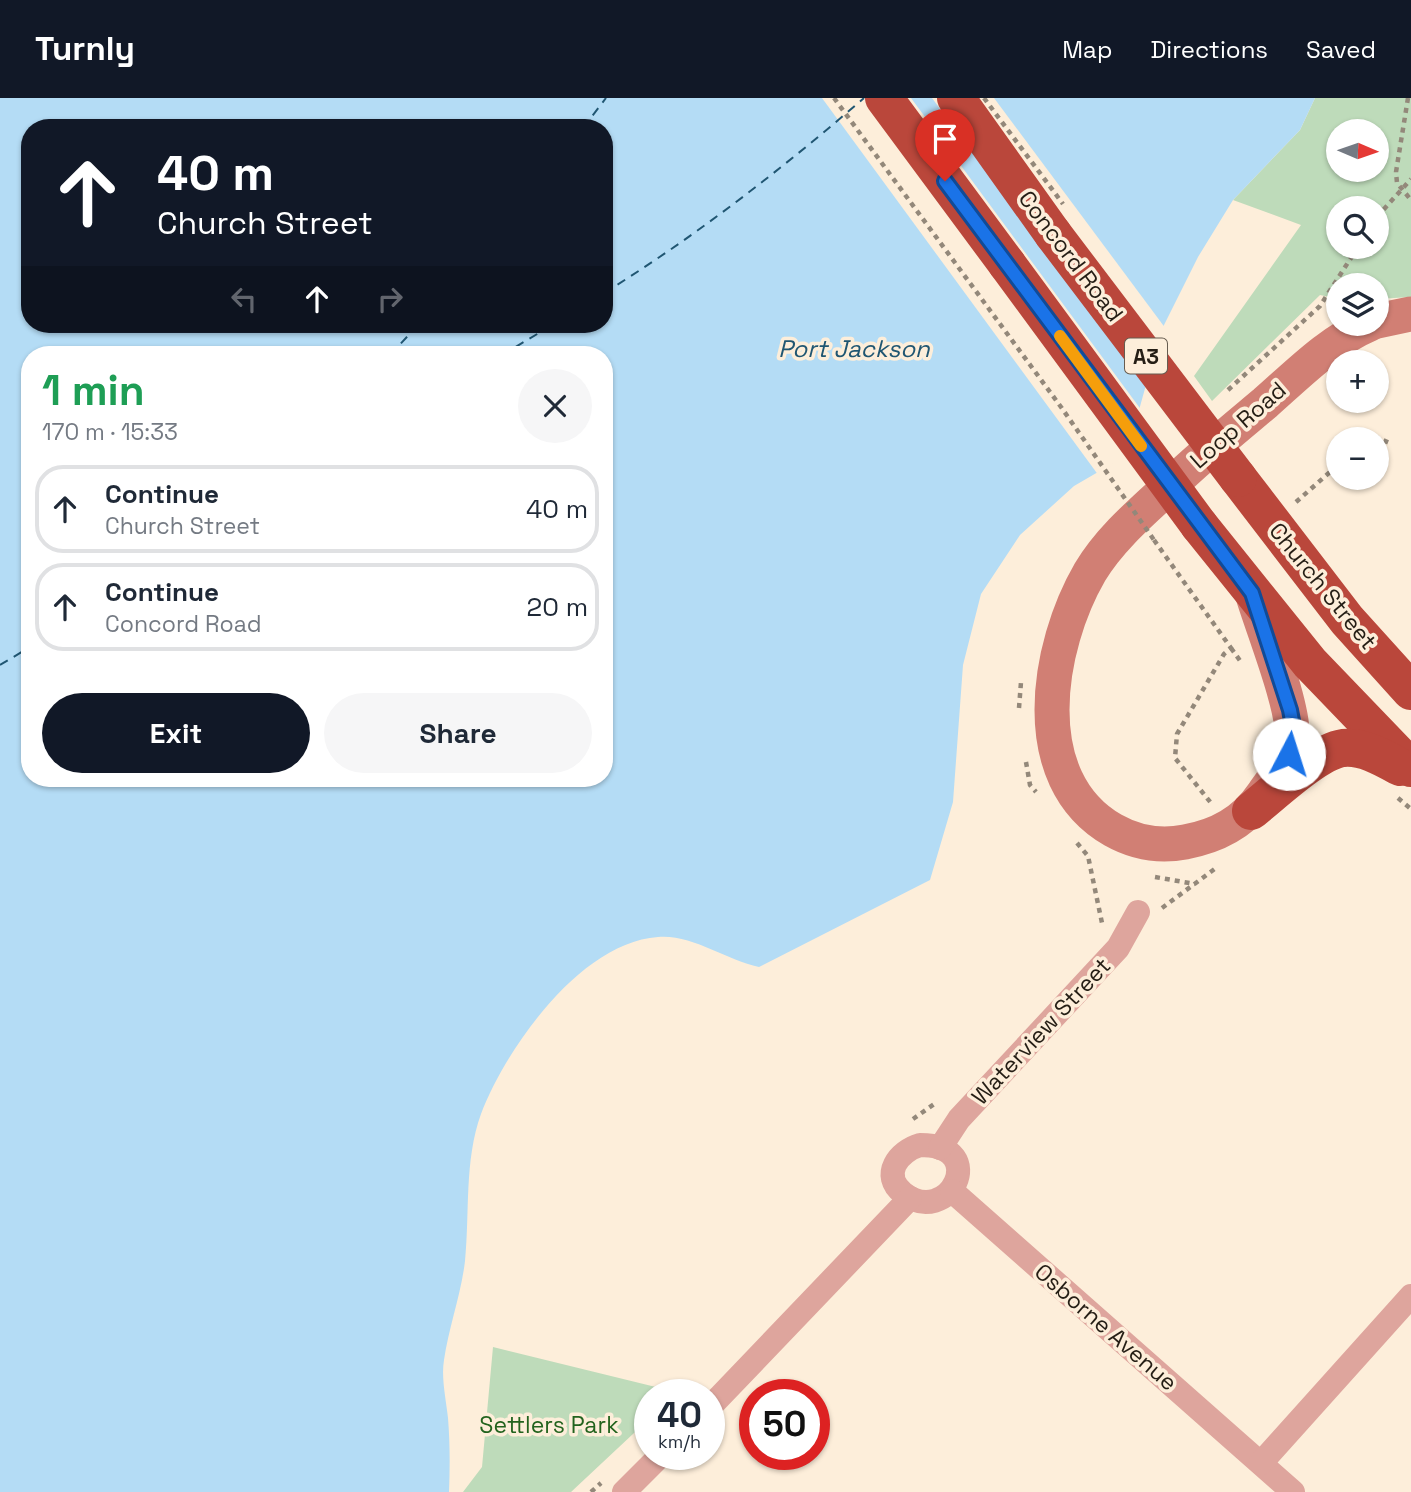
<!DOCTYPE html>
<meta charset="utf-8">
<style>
:root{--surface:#fff;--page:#f6f6f7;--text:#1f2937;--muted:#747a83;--line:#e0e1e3;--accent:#111827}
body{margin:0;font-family:"Space Grotesk",sans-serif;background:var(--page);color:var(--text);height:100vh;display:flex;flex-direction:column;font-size:26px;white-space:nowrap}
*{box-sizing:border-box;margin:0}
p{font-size:23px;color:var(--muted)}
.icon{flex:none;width:38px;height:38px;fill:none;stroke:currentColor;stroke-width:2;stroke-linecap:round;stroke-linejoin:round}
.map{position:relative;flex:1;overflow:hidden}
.side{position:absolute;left:21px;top:248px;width:592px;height:441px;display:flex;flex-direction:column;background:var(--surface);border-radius:28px;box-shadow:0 2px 5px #0004}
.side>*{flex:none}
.top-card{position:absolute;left:21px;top:21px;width:592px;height:214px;border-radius:28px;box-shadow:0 2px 5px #0004;background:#111827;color:#fff;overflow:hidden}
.needle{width:46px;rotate:92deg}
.controls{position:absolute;left:1326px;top:21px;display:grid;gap:14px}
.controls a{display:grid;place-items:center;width:63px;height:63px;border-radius:50%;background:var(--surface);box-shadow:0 2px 5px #0004;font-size:35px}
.speed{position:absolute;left:634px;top:1281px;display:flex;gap:14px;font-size:35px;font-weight:700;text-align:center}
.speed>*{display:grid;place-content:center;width:91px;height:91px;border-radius:50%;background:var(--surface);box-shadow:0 2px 5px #0004;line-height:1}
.speed small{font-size:18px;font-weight:400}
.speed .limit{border:10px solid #d22;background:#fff;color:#111}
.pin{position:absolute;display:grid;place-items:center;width:60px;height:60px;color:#fff;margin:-72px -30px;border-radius:50% 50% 50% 0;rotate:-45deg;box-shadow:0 0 7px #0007}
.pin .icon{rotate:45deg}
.me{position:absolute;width:77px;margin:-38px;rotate:5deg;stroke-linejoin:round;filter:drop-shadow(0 0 5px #0008)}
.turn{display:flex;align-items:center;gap:24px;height:147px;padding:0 21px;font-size:32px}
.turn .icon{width:91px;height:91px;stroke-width:2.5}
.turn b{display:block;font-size:49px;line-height:60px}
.lanes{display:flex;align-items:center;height:66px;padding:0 21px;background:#0003;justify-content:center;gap:35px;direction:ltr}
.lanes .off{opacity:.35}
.round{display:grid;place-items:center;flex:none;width:74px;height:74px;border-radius:37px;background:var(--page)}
.overview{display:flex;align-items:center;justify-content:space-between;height:119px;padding:0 21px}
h1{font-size:42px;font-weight:700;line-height:52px;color:#1e9e55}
.cta{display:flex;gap:14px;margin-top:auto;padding:14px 21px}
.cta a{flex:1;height:80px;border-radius:42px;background:var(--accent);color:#fff;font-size:28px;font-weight:700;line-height:80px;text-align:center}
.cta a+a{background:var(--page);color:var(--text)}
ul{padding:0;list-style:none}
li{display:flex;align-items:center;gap:21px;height:88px;margin:0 14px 10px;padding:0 7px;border:4px solid var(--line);border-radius:28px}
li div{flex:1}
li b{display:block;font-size:26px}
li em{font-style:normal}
header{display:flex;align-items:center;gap:42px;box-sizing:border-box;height:98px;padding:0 35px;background:var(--accent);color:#fff}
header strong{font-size:33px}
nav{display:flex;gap:38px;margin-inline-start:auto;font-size:24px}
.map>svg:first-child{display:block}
</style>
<header>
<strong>Turnly</strong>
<nav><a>Map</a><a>Directions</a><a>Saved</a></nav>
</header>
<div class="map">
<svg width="1411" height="1394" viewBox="0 0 1411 1394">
<rect width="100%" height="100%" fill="#fdeeda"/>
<!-- green -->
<g fill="#bedbba" fill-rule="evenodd">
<path d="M1315,0H1411V199L1377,201V187H1339V201L1320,197L1212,303L1194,278L1301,127L1233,102L1300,32ZM1339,33H1377V72H1339ZM1339,110H1377V149H1339Z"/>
<path d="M493,1249L668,1292L677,1295L649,1297V1321L571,1394H463L482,1369Z"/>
</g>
<!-- water -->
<path fill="#b4dcf5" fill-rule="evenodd" d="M0,0H1315L1300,32L1233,102L1198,159L1161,233L1134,330L1105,370L1074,388L1020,437L981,496L963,567L953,704L930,782L759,869C726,862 692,836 658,839C581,844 506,950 481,1016C464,1063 470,1114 465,1163C461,1197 449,1228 444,1262C441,1280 446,1301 448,1320C450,1345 450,1369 449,1394H0ZM30,30H604V226H30ZM30,257H604V681H30Z"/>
<!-- pier -->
<g fill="#fdeeda">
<path d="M822,0H911L1142,313L1136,332L1107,373L1099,378Z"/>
<path d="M932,0H994L1166,231L1148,292Z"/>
</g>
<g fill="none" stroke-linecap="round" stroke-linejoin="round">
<!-- ferry -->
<g stroke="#205672" stroke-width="2" stroke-dasharray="9 7" stroke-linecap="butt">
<path d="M583,30L606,0"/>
<path d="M604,195C695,139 783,70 864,0"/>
<path d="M390,257L419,226"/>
<path d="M502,257L554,226"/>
<path d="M0,567L30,549"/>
</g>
<!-- path -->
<g stroke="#93887a" stroke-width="4.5" stroke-dasharray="5 5" stroke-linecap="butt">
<path d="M1408,0L1396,74L1397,85L1411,102"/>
<path d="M1377,119L1411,81"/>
<path d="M1228,292L1320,208L1358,149"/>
<path d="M1366,341L1371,337L1392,346"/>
<path d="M1296,404L1339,366"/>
<path d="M1154,442L1231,550L1224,556L1177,636L1175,660L1211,705"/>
<path d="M1231,550L1241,564"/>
<path d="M1019,610L1021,584"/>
<path d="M1026,664L1030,687L1036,694"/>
<path d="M1398,700L1411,711"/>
<path d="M1077,745L1088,758L1102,825"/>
<path d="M1155,779L1195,786"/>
<path d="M1162,810L1216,770"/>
<path d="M913,1021L937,1004"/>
<path d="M591,1394L601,1385"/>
</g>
<!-- street -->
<g stroke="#dea59d" stroke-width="24">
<path d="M920,1047C992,1047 948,1131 903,1095C880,1077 899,1053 920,1047Z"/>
<path d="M940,1050L959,1021L1118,850L1138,814"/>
<path d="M952,1093L1293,1394"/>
<path d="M709,1310L910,1100"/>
<path d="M1261,1365L1411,1198"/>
<path d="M624,1394L662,1356"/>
</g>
<!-- secondary -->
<g stroke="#d17f74" stroke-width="35">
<path d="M1377,223L1411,216"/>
<path d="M1253,498C1263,531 1295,611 1292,640C1290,662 1275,679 1263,696C1244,724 1218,738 1185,744C1159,749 1136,745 1113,732C1024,681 1047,548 1090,474C1111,439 1144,412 1173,385C1202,357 1234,331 1265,305C1298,276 1330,243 1370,226"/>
</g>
<!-- highway -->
<g stroke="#ba473b" stroke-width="38">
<path d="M884,0L1007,166"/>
<path d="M956,0L1053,136"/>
<path d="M1238,380L1347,522L1411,593"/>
<path d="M1199,427L1310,565L1411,670"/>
<path d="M1251,713C1273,696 1316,654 1343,650C1363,648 1382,659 1400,669"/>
</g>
<!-- path-bridge -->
<g stroke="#93887a" stroke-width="4.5" stroke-dasharray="5 5" stroke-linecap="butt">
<path d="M834,0L1061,309L1154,442"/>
<path d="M984,0L1063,106"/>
</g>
<!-- highway-bridge -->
<g stroke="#ba473b" stroke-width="38">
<path d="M1053,136L1238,380"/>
<path d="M1007,166L1199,427"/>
</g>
</g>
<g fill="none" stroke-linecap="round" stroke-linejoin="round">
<!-- route casing -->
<g stroke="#114b97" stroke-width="18">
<path id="route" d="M945,83L1252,495L1290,612L1293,628L1289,656"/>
</g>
<!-- route -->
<use href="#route" stroke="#1a73e8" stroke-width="12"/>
<!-- slow -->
<path stroke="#f59e0b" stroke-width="12" d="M1060,238L1141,348"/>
</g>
<g text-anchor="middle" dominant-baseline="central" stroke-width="7" stroke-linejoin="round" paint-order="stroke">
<!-- shield labels -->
<rect fill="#fdeeda" stroke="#665c50" stroke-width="2" x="1125" y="240.5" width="42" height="35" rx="5"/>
<g font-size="21" font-weight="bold" fill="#251e15">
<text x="1146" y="258">A3</text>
</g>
<!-- street labels -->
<g font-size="23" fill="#251e15" stroke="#fdeeda">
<text transform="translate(1071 158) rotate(53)">Concord Road</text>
<text transform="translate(1238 327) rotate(-41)">Loop Road</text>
<text transform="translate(1323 488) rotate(51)">Church Street</text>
<text transform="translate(1041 933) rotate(-47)">Waterview Street</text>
<text transform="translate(1106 1229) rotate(41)">Osborne Avenue</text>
</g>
<!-- park labels -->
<g font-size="23" fill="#23631e" stroke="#fdeeda">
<text x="549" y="1327">Settlers Park</text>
</g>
<!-- water labels -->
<g font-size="24" font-style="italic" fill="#205672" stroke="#fdeeda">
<text x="854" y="250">Port Jackson</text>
</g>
</g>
</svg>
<div class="controls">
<a><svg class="needle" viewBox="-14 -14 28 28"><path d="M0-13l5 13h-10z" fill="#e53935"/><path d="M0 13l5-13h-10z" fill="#747a83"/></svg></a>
<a><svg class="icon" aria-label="search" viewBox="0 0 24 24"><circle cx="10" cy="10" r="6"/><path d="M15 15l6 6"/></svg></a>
<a><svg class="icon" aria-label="layers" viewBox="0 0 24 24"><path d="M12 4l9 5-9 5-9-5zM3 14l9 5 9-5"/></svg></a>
<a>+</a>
<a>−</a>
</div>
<div class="speed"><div>40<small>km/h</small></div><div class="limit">50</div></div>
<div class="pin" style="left:945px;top:83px;background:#d93025"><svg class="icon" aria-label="arrive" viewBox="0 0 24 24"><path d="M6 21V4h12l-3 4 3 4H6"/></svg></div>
<svg class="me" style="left:1289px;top:656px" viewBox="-20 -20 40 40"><circle r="19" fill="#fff"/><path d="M0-13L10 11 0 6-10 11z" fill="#1a73e8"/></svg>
<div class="top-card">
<div class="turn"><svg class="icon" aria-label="ahead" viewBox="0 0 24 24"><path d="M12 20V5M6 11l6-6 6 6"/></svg><div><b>40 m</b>Church Street</div></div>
<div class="lanes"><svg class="icon off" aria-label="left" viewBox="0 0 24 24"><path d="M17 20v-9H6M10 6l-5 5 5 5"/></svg><svg class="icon" aria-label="ahead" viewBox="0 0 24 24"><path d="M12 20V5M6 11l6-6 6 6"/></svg><svg class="icon off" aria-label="right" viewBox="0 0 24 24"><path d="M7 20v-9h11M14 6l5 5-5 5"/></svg></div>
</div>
<section class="side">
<div class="overview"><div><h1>1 min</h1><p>170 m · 15:33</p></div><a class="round"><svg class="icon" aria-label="close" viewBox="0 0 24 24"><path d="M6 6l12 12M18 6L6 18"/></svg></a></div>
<ul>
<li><svg class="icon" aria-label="ahead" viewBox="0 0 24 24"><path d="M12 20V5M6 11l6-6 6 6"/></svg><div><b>Continue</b><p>Church Street</p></div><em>40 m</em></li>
<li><svg class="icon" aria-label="ahead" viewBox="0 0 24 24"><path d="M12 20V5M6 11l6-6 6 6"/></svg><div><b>Continue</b><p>Concord Road</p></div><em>20 m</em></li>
</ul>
<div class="cta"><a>Exit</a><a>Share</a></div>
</section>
</div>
